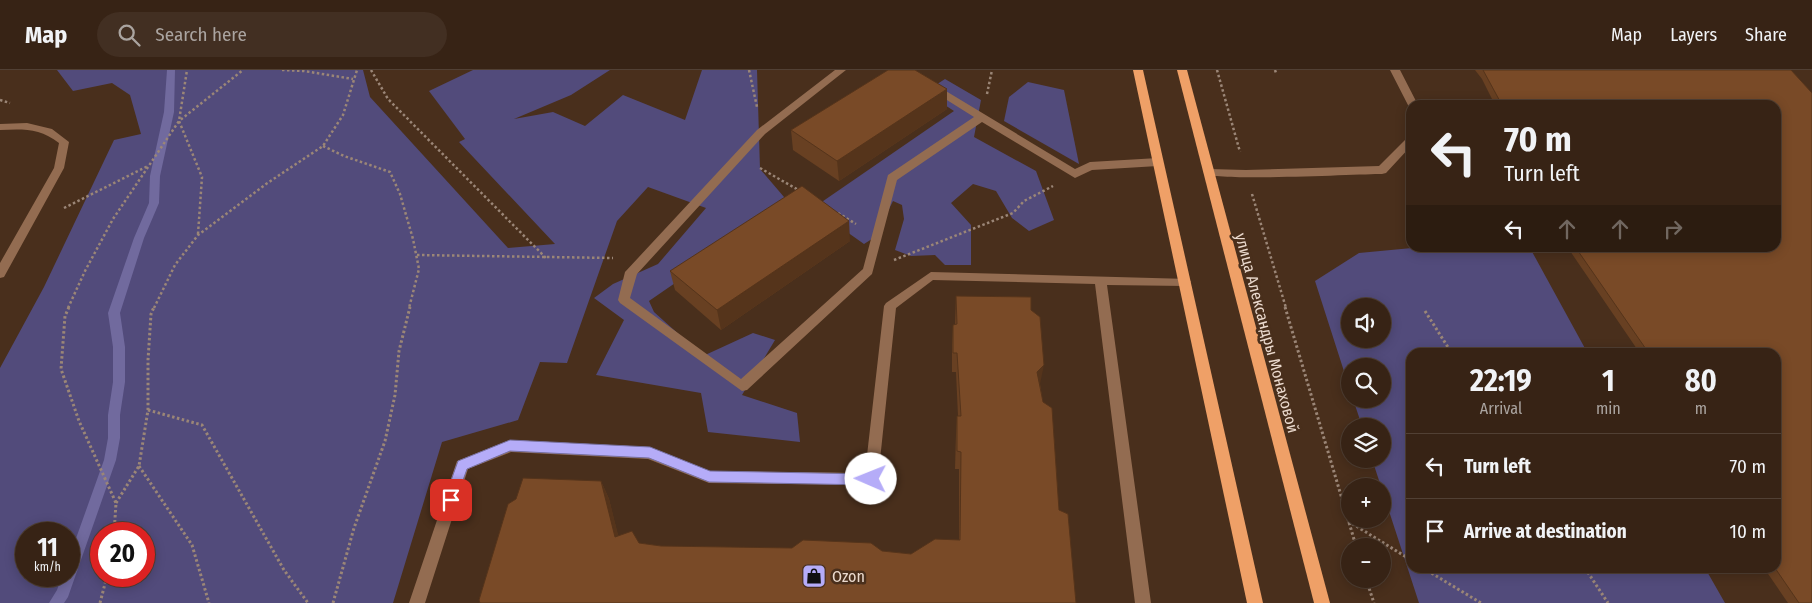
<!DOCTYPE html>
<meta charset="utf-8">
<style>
:root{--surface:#372315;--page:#422f22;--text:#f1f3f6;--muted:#aaa4a0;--line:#514034}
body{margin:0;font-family:"Fira Sans Condensed",sans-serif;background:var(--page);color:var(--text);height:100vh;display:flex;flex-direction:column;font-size:19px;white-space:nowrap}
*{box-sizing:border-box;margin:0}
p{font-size:16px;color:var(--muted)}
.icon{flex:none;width:28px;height:28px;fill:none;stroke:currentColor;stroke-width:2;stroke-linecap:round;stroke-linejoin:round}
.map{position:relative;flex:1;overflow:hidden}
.side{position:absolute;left:1406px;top:278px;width:375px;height:225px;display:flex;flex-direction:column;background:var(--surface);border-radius:15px;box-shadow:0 2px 12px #0003,0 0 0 1px var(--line)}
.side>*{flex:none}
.hud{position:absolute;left:1406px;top:30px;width:375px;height:152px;border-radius:15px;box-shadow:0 2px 12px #0003,0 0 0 1px var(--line);background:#372315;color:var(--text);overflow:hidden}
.fabs{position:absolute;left:1341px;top:228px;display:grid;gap:10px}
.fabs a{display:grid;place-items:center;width:50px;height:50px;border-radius:50%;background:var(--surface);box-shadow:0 2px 12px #0003,0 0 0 1px var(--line);font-size:25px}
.speed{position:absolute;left:15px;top:452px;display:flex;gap:10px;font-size:25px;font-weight:700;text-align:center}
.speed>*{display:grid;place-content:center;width:65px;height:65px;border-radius:50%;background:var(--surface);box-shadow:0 2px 12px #0003,0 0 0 1px var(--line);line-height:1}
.speed small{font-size:12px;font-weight:400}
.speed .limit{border:8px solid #d22;background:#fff;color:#111}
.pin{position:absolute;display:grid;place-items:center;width:42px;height:42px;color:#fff;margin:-21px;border-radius:10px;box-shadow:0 2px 8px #0006}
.me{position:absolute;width:55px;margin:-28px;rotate:271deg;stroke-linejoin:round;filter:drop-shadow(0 0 4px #0008)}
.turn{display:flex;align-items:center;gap:18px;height:105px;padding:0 15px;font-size:22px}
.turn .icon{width:65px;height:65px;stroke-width:2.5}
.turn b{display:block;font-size:35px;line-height:42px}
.lanes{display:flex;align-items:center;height:48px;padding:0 15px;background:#0003;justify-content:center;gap:25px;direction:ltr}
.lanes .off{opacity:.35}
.eta{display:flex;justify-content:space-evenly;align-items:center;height:85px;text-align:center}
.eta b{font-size:30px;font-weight:700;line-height:35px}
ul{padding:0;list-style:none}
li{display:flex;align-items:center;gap:15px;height:65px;padding:0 15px;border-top:1px solid var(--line)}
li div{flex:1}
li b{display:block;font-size:19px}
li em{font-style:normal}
header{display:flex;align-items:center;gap:30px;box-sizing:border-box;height:70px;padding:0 25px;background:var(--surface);border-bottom:1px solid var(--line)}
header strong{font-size:24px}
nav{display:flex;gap:28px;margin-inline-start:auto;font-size:18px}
.search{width:350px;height:45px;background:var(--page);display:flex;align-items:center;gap:12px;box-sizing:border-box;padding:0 18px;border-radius:28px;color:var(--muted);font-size:19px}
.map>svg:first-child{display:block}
</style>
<header>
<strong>Map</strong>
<div class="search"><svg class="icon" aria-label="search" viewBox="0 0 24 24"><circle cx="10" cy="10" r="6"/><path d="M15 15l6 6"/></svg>Search here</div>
<nav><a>Map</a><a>Layers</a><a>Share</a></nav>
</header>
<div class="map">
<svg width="1812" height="533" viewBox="0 0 1812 533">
<rect width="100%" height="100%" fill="#492f1c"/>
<!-- green -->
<g fill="#524b7b" fill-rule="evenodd">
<path d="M57,0H363L370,27L508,178L555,174L459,72L465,69L429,21L473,0H610L571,25L514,49L553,42L585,56L623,25L685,50L702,0H757L760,99L790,134L649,231L654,242L703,286L753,263L775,270L742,325L797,343L800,372L708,362L701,323L596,305L624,250L594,228L613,214L658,194L706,138L648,117L617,151L567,293L540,292L518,350L442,372L393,533H0V298L44,217L114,70L141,64L130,25L112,13L73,21ZM26,464H69V506H26ZM101,464H144V506H101Z"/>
<path d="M945,9L981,30L974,67L1036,101L1054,150L1029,161L1012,148L996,121L973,114L951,133L971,155V195H945L935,185L911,186L895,180L904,149L902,135L893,131L875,167L864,174L813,138L954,41L925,22Z"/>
<path d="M1028,12L1064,20L1079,94L1004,51L1009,27Z"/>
<path d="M1412,178H1530L1587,282H1411V498H1705L1725,533H1419L1372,389H1382V356H1362L1353,329H1382V296H1350V320L1315,211L1359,183ZM1382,236V269H1350V236Z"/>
</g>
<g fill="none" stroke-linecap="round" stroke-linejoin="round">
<!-- stream -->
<path fill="#716a9e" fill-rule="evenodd" d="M167,0H175L174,42L160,106L159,133L144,168L120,243L125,277V312L120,345V368L116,390L68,527L64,533H49L57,520L62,506H69V488L104,390L108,368V345L113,312V277L108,243L134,168L149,133L150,106L164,42Z"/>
<!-- path-far1 -->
<g stroke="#9b8677" stroke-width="2.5" stroke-dasharray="2.5 2.5" stroke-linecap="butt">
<path d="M282,0L304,1L353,9"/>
<path d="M371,0L388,29L546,188"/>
<path d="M749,0L757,37"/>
<path d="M1217,0L1240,82"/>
<path d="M1275,0L1276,3"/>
<path d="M987,24L992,0"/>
<path d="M0,30L10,33"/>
<path d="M323,76L344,86L390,102L400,124L413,169L419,199L409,238"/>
<path d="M760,98L800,121"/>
<path d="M1252,124L1286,238"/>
<path d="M64,138L148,96"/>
<path d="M838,143L856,154"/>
<path d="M198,164L202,107L179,51L243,0"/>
<path d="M417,185L613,188"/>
<path d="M894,190L1013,143L1024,131L1053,116"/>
<path d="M68,238L85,201L113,149L179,51L187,0"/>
<path d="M154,238L175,195L198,165L266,114L323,76L343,45L357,0"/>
</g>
<!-- path -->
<g stroke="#9b8677" stroke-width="3" stroke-dasharray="2.5 2.5" stroke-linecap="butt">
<path d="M69,237L65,246L61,299L79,351L116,433L114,464"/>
<path d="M1285,237L1356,476"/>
<path d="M1425,241L1451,282"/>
<path d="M148,340L202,355L284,500L308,533"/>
<path d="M139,396L192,475L209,533"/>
<path d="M116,433L139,396L148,340V290L151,244L154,237"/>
<path d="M1348,451L1411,490"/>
<path d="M1423,498L1481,533"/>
<path d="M1585,498L1608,533"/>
<path d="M1366,509L1374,533"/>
<path d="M100,533L107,506"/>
<path d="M333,533L354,458L385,371L395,325L399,281L410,237"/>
</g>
<!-- minor -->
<g fill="#936c51" fill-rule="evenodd">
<path d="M835,0H846L765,64L637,204L630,228L741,309L863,199L888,105L974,47L899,0H911L1075,99L1090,92L1158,88L1163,92L1158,96L1092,100L1075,108L982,52L897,110L872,204L747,320L742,321L620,233L618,230L625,202L757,60Z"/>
<path d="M1390,0H1400L1418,35H1411V38L1409,37Z"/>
<path d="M27,53L52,59L69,72L64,98L4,207L0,208V193L54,98L59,73C40,58 23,59 0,60V54Z"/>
<path d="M1411,67V76L1386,103L1382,104C1359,104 1211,112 1204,103L1209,99L1246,100L1379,96L1407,68Z"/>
<path d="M931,202L1189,209L1191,212L1185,216L1107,215L1151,533H1135L1095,214L933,210L896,238L878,409L876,413L871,415L709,413L648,389L511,382L468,399L425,533H409L457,391L510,370L649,377L709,401L865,403L884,236L886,233Z"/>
</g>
<!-- major -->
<g fill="#efa067" fill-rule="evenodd">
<path d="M1133,0H1143L1263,533H1247Z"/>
<path d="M1177,0H1187L1330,533H1314Z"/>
</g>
</g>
<!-- wall -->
<g fill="#684022">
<path d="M1475,0H1791L1812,533H1788L1764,498H1776V282H1639L1568,178H1776V35H1495L1482,9Z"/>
<path d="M947,39L839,111L793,80L791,60Z"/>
<path d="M850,171L721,260L675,220L670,201Z"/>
<path d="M956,226L1031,240L1040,314L1059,440L1076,533H480L601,411L609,429L618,466L639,473L661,476L882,481L911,484L959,470V399H955L956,364L957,346H958L956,302H952V274L953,255H955Z"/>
</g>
<!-- shaded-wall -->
<g fill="#55341b">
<path d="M947,19V39L839,111L837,91Z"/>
<path d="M849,151L850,171L721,260L717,240Z"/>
<path d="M1044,295L1040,314L1034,321L1037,302Z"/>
<path d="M601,411L609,429L623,484L615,467Z"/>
</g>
<!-- building -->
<g fill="#794a27" stroke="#55341b">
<path d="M888,0H915L947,19L837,91L791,60Z"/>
<path d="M1483,0H1791L1812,23V533H1799L1775,498H1776V282H1648L1576,178H1776V35H1502Z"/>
<path d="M802,116L849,151L717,240L670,201Z"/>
<path d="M956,226L1031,227V240L1040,247L1044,295L1037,302L1043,332L1052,338L1059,440L1068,444L1076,533H480L479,530L508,434L516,429L523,408L601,411L615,467L632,461L639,473L661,476L792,478L803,470L871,473L882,481L911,484L935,469L960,470L961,382L957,381V346H961L957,283H953V255L957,254Z"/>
</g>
<!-- route -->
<path fill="#b5acf8" stroke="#7670a1" d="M510,370L650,377L710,401L871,404L875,405L877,409L875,413L871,415L709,412L649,388L510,381L467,399L455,433L451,435L446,433L444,430L458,391Z"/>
<!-- icons -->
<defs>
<g id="shop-square" transform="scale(1.25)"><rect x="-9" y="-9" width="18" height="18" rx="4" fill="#b5acf8" stroke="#492f1c"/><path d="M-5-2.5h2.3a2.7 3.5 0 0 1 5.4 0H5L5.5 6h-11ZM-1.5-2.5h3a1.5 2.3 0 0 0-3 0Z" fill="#111"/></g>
</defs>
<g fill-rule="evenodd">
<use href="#shop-square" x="814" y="506"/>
</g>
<g text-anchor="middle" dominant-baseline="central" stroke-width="5" stroke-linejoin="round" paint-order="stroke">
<!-- street labels -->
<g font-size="16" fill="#ebdace" stroke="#492f1c">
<text transform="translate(1267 263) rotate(75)">улица Александры Монаховой</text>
</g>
<!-- poi labels -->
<g font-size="16" fill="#ebdace" stroke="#492f1c" text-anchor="start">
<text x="832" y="506">Ozon</text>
</g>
</g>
</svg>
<div class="fabs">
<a><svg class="icon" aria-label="sound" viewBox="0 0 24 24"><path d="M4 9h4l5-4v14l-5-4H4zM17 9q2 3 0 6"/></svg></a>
<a><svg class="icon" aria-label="search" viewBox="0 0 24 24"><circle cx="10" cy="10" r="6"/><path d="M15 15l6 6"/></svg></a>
<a><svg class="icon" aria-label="layers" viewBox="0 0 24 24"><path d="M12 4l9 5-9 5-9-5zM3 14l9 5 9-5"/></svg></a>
<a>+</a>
<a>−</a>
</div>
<div class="speed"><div>11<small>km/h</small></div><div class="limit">20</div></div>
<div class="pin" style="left:451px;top:430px;background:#d93025"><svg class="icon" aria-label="arrive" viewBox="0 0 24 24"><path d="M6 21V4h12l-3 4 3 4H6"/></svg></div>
<svg class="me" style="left:871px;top:409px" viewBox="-20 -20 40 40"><circle r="19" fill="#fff"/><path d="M0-13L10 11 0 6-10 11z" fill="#b5acf8"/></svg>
<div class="hud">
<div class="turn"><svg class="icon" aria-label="left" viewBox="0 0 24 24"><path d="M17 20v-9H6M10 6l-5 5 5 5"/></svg><div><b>70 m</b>Turn left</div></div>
<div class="lanes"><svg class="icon" aria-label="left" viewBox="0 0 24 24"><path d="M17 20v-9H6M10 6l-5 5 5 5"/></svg><svg class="icon off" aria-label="ahead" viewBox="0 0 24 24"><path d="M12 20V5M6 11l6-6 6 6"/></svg><svg class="icon off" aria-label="ahead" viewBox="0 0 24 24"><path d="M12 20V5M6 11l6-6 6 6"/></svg><svg class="icon off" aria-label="right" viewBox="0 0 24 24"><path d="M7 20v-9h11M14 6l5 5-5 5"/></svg></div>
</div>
<section class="side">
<div class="eta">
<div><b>22:19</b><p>Arrival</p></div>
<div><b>1</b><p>min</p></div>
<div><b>80</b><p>m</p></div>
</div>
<ul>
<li><svg class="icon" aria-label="left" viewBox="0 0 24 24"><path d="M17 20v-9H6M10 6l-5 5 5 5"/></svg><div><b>Turn left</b></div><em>70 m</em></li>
<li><svg class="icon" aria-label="arrive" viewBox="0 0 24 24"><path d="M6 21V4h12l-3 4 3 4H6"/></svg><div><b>Arrive at destination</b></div><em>10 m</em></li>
</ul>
</section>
</div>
